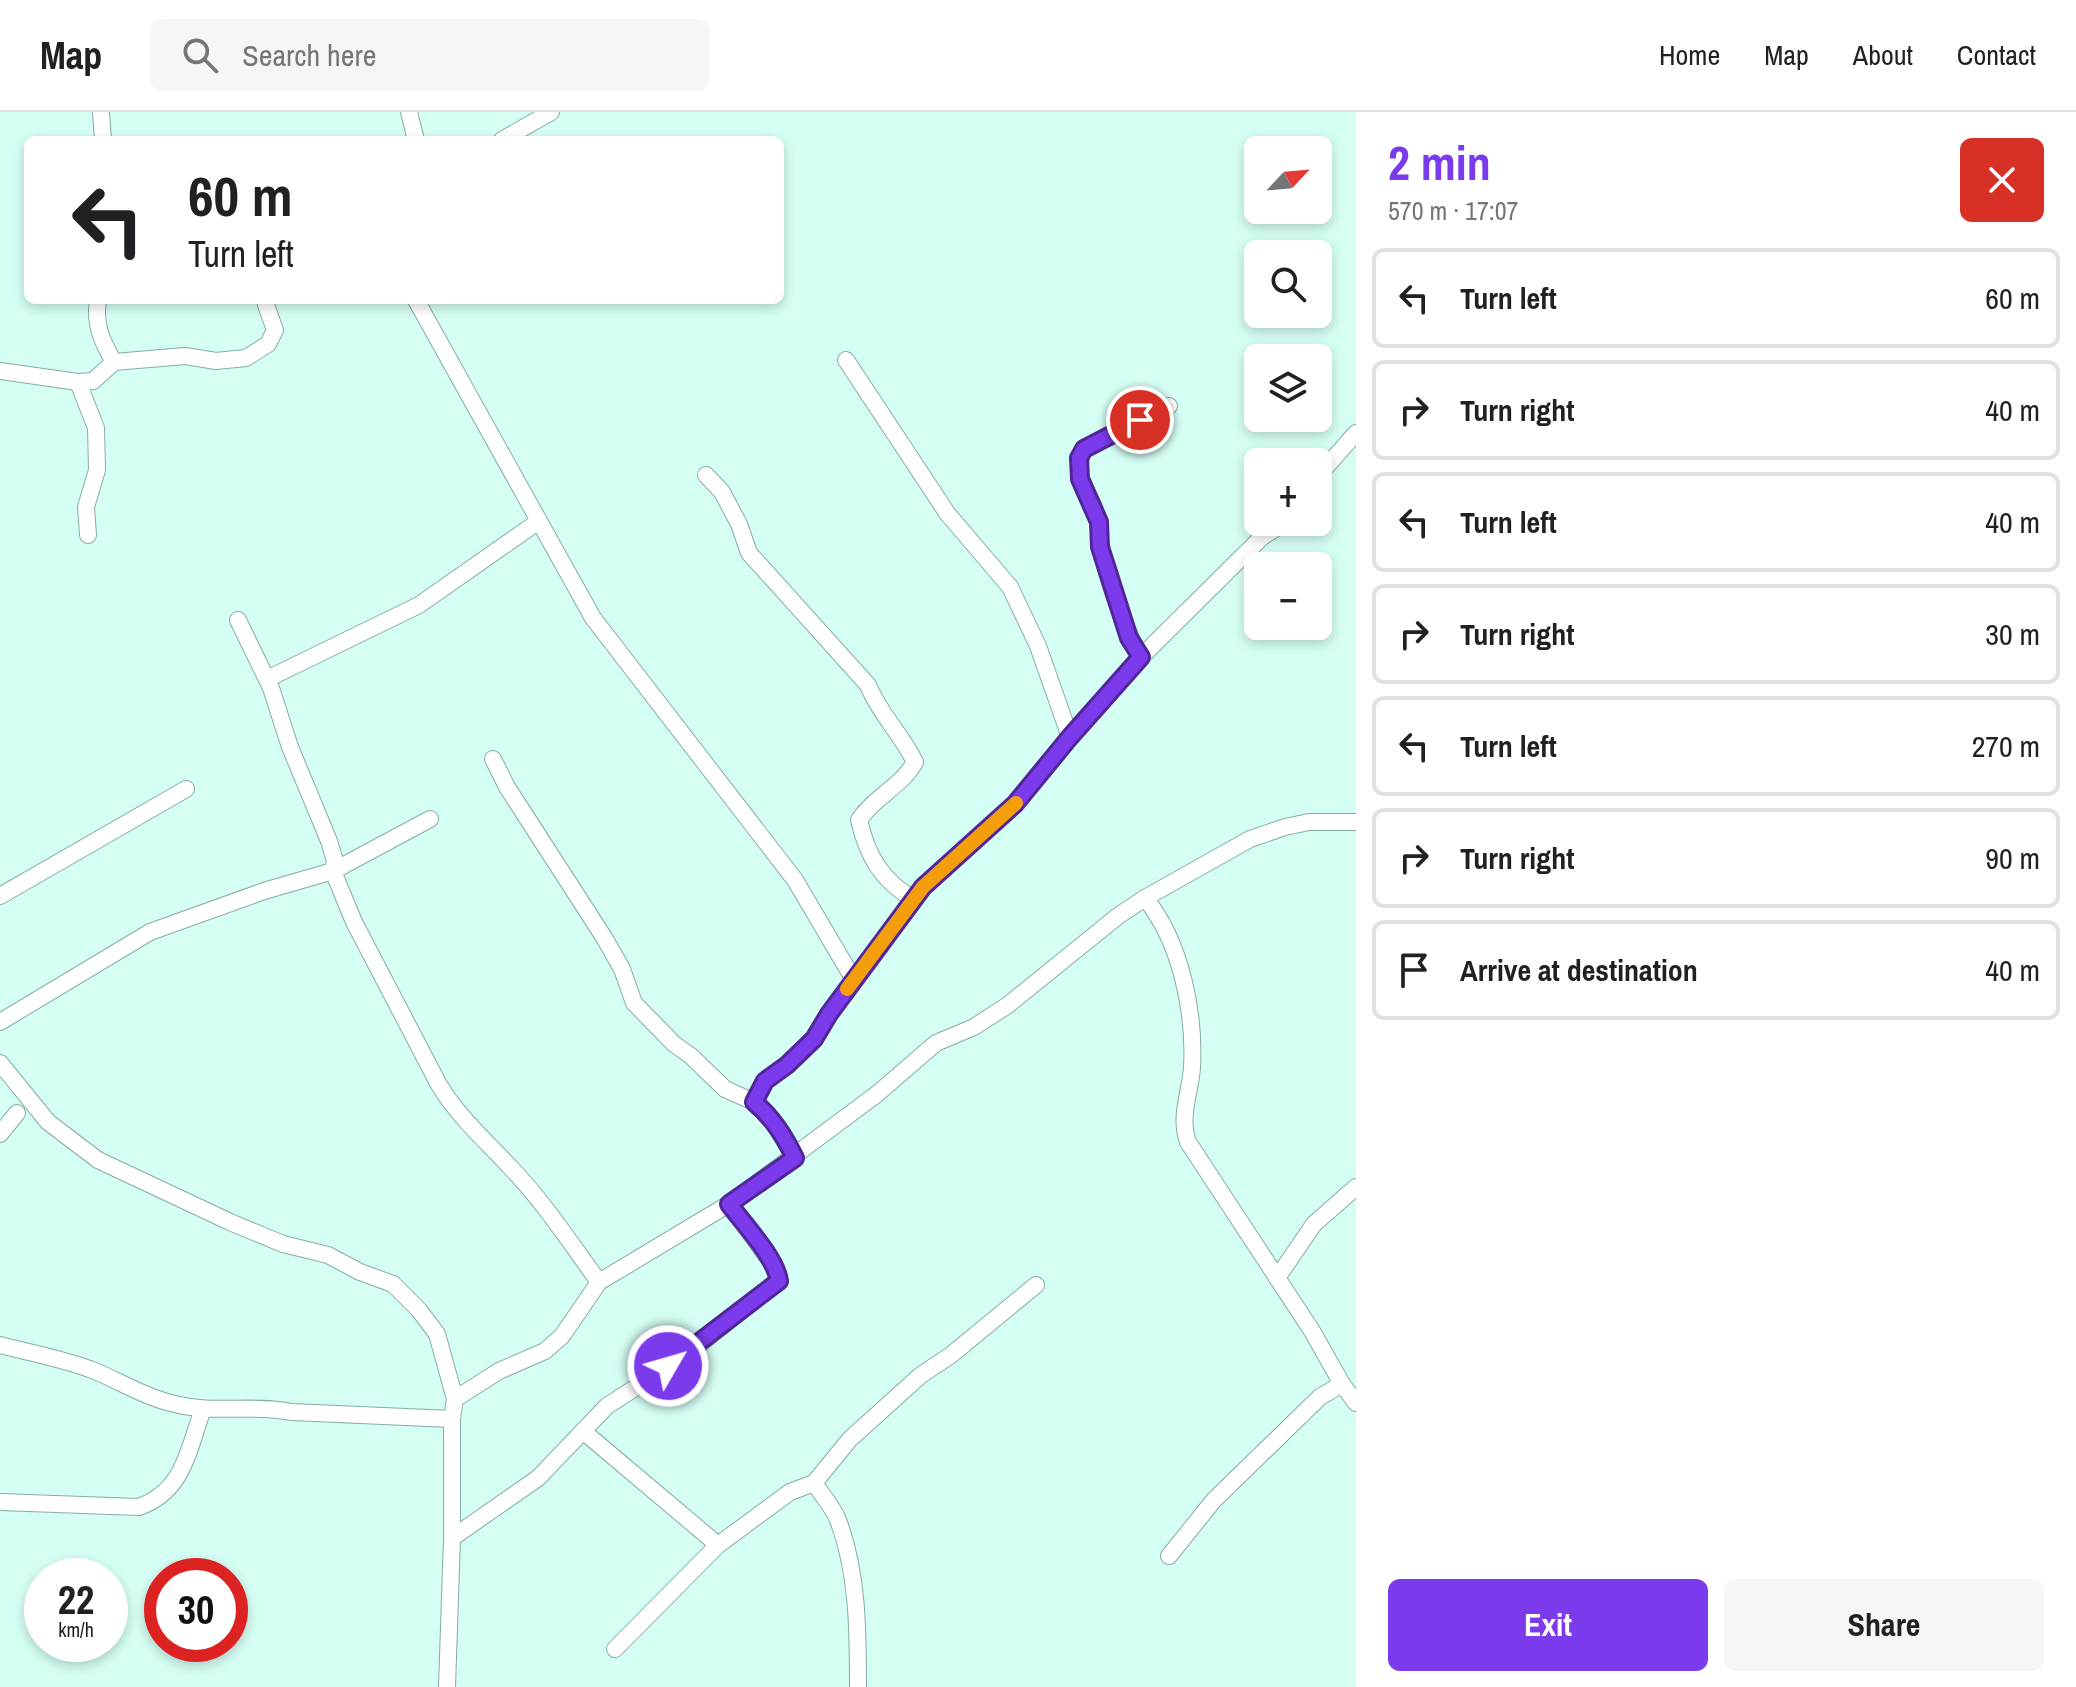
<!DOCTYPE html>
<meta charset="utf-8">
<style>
:root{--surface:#fff;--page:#f6f6f6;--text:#202124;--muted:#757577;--line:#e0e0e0;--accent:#7c3aed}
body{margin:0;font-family:"Archivo Narrow",sans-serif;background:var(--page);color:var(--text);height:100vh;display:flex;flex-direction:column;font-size:30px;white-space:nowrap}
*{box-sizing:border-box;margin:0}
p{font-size:26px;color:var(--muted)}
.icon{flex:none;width:44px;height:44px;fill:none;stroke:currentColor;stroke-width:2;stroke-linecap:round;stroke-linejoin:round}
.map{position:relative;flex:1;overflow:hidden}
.panel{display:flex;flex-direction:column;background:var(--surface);width:720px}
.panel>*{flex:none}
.hud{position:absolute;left:24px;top:24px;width:760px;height:168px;border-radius:12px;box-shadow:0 4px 12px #0003;background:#fff;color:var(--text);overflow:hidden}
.needle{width:52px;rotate:64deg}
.buttons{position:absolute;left:1244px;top:24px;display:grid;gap:16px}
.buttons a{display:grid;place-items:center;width:88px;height:88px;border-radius:12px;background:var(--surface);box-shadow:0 4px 12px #0003;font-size:40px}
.speed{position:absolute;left:24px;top:1446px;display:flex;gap:16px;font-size:40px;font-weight:700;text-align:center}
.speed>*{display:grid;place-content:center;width:104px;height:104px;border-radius:50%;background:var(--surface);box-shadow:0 4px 12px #0003;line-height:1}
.speed small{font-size:20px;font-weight:400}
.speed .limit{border:12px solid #d22;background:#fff;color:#111}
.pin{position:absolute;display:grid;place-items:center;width:68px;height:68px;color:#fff;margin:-34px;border:4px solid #fff;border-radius:50%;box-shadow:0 2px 8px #0007}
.me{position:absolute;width:88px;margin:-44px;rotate:52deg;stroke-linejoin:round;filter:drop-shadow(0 0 6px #0008)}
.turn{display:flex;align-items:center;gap:28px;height:168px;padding:0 32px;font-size:36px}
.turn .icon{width:104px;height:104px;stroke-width:2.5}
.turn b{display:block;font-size:56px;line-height:68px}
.round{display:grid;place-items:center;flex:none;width:84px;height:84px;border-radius:12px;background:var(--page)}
.head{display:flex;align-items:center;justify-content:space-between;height:136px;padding:0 32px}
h1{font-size:48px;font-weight:700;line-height:60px;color:var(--accent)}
.button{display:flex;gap:16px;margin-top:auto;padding:16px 32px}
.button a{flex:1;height:92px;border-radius:12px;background:var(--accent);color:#fff;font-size:32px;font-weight:700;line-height:92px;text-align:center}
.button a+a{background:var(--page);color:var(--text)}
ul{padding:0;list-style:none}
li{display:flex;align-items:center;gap:24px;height:100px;margin:0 16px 12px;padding:0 16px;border:4px solid var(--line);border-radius:12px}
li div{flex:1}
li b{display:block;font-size:30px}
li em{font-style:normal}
header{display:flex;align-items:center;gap:48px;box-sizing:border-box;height:112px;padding:0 40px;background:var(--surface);border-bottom:2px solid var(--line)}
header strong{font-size:38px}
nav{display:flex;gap:44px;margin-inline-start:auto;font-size:28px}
.search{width:560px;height:72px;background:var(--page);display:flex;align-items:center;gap:20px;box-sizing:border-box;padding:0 28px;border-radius:12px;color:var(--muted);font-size:30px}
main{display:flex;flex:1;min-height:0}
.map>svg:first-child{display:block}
</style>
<header>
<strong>Map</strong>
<div class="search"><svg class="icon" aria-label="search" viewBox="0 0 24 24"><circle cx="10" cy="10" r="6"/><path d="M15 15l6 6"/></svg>Search here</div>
<nav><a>Home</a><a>Map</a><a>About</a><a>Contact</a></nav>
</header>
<main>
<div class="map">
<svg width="1356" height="1575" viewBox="0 0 1356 1575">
<rect width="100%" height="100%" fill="#d5fef5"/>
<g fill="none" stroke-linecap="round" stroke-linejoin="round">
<!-- minor casing -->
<g stroke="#85aca4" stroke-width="18">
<g id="minor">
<path d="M101,0L103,28"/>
<path d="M409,0L416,28"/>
<path d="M502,28L551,0"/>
<path d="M98,188C94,212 102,230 114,250"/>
<path d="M416,188L593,506L795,768L854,868"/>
<path d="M846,248L947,401L1010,475L1038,534L1070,625"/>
<path d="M0,259L78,270L93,269L114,250L185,244L216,249L246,246L268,232L275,218L266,193L267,188"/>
<path d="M78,270L96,316L97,358L86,395L88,423"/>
<path d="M706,363L722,380L739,412L749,441L868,573C879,601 902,623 915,650C901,675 875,684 859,708C867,743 882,770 914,787"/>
<path d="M1318,364L1356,321"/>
<path d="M238,508L271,576L290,635L329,729L335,749L333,759L354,810L438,971C458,1005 485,1028 511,1056C544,1090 571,1132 599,1170"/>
<path d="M1141,545C1124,517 1108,469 1101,436C1099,428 1101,419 1099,411C1094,384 1070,366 1084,337L1169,294"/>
<path d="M267,567L419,493L539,409"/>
<path d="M493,647L507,675L605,827L622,857L634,891L674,932L691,944L725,977L754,990L768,1002L782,1021L795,1046"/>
<path d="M0,784L186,677"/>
<path d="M1145,786C1181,830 1195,900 1192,956C1190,981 1179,1005 1188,1030L1312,1219L1342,1272L1356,1291"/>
<path d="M0,910L150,820L264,779L333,759L430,707"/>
<path d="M0,951L48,1010L98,1048L230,1110L283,1132L328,1143L360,1160L393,1172L419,1198L437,1222L455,1287L452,1307V1426L447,1575"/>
<path d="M754,990L765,969L787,953L814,927L829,902L923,775L1015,692L1070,625L1141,545L1262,425L1286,410"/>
<path d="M0,1022L17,1001"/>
<path d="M1277,1166L1314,1112L1356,1075"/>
<path d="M0,1233C31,1241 65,1247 95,1259C121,1270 147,1286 175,1292C214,1302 252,1292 291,1300L452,1307"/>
<path d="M455,1287L499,1259L545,1239L562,1224L599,1170L729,1092L877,982L936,931L974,915L1008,893L1118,804L1145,786L1250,727L1285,715L1309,710H1356"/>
<path d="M584,1320L718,1433"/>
<path d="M814,1371C822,1383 833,1395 838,1408C858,1461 858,1519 858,1575"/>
<path d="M0,1390L139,1395C184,1379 188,1338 203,1297"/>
<path d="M452,1426L538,1366L607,1294L686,1243L779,1169L771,1150L729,1092"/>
<path d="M1169,1444L1214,1388L1320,1285L1342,1272"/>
<path d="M615,1537L718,1433L790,1380L814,1371L850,1327L921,1263L951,1243L1036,1173"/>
</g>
</g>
<!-- minor -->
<use href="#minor" stroke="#fff" stroke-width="16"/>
</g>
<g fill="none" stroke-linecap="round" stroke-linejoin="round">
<!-- route casing -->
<g stroke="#51269a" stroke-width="20">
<path id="route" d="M668,1254L779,1169C776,1146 743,1111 729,1092L795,1046C784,1024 773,1006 754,990L765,969L787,953L814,927L829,902L923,775L1015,692L1070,625L1141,545L1129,526L1100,435L1099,410L1080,367L1079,346L1084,337L1140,308"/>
</g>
<!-- route -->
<use href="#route" stroke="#7c3aed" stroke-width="14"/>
<!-- slow -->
<path stroke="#f59e0b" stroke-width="14" d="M847,877L923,775L1016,691"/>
</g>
</svg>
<div class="buttons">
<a><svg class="needle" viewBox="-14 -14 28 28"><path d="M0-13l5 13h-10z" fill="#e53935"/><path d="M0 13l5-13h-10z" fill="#757577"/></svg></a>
<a><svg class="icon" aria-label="search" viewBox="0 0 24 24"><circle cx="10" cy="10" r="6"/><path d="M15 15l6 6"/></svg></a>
<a><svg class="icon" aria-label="layers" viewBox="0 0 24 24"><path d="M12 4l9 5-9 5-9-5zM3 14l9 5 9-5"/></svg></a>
<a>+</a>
<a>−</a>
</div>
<div class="speed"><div>22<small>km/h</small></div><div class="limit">30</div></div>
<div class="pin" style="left:1140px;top:308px;background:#d93025"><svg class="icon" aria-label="arrive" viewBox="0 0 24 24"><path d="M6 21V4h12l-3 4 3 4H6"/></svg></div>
<svg class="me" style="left:668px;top:1254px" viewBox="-20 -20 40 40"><circle r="17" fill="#7c3aed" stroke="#fff" stroke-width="3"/><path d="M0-11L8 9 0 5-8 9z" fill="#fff"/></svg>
<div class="hud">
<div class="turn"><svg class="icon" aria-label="left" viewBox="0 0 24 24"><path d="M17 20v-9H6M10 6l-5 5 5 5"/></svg><div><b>60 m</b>Turn left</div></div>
</div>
</div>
<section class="panel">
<div class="head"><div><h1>2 min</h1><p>570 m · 17:07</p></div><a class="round" style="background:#d93025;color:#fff"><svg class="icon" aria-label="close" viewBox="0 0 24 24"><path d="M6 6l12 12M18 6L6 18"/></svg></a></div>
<ul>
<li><svg class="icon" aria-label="left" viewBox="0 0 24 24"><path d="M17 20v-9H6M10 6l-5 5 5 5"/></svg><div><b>Turn left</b></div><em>60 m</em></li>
<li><svg class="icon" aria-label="right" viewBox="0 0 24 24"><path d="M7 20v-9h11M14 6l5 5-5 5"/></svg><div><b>Turn right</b></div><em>40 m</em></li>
<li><svg class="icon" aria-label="left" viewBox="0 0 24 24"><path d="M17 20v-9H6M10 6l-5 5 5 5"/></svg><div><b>Turn left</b></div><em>40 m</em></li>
<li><svg class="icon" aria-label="right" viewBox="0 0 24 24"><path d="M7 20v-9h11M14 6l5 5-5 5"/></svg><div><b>Turn right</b></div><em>30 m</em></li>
<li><svg class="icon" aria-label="left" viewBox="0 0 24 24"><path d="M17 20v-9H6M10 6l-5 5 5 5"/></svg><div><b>Turn left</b></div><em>270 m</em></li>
<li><svg class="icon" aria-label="right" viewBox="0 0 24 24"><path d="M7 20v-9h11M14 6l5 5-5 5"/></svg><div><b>Turn right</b></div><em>90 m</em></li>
<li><svg class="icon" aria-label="arrive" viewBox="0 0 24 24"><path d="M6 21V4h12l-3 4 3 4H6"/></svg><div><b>Arrive at destination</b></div><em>40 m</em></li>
</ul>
<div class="button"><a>Exit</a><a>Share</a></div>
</section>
</main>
